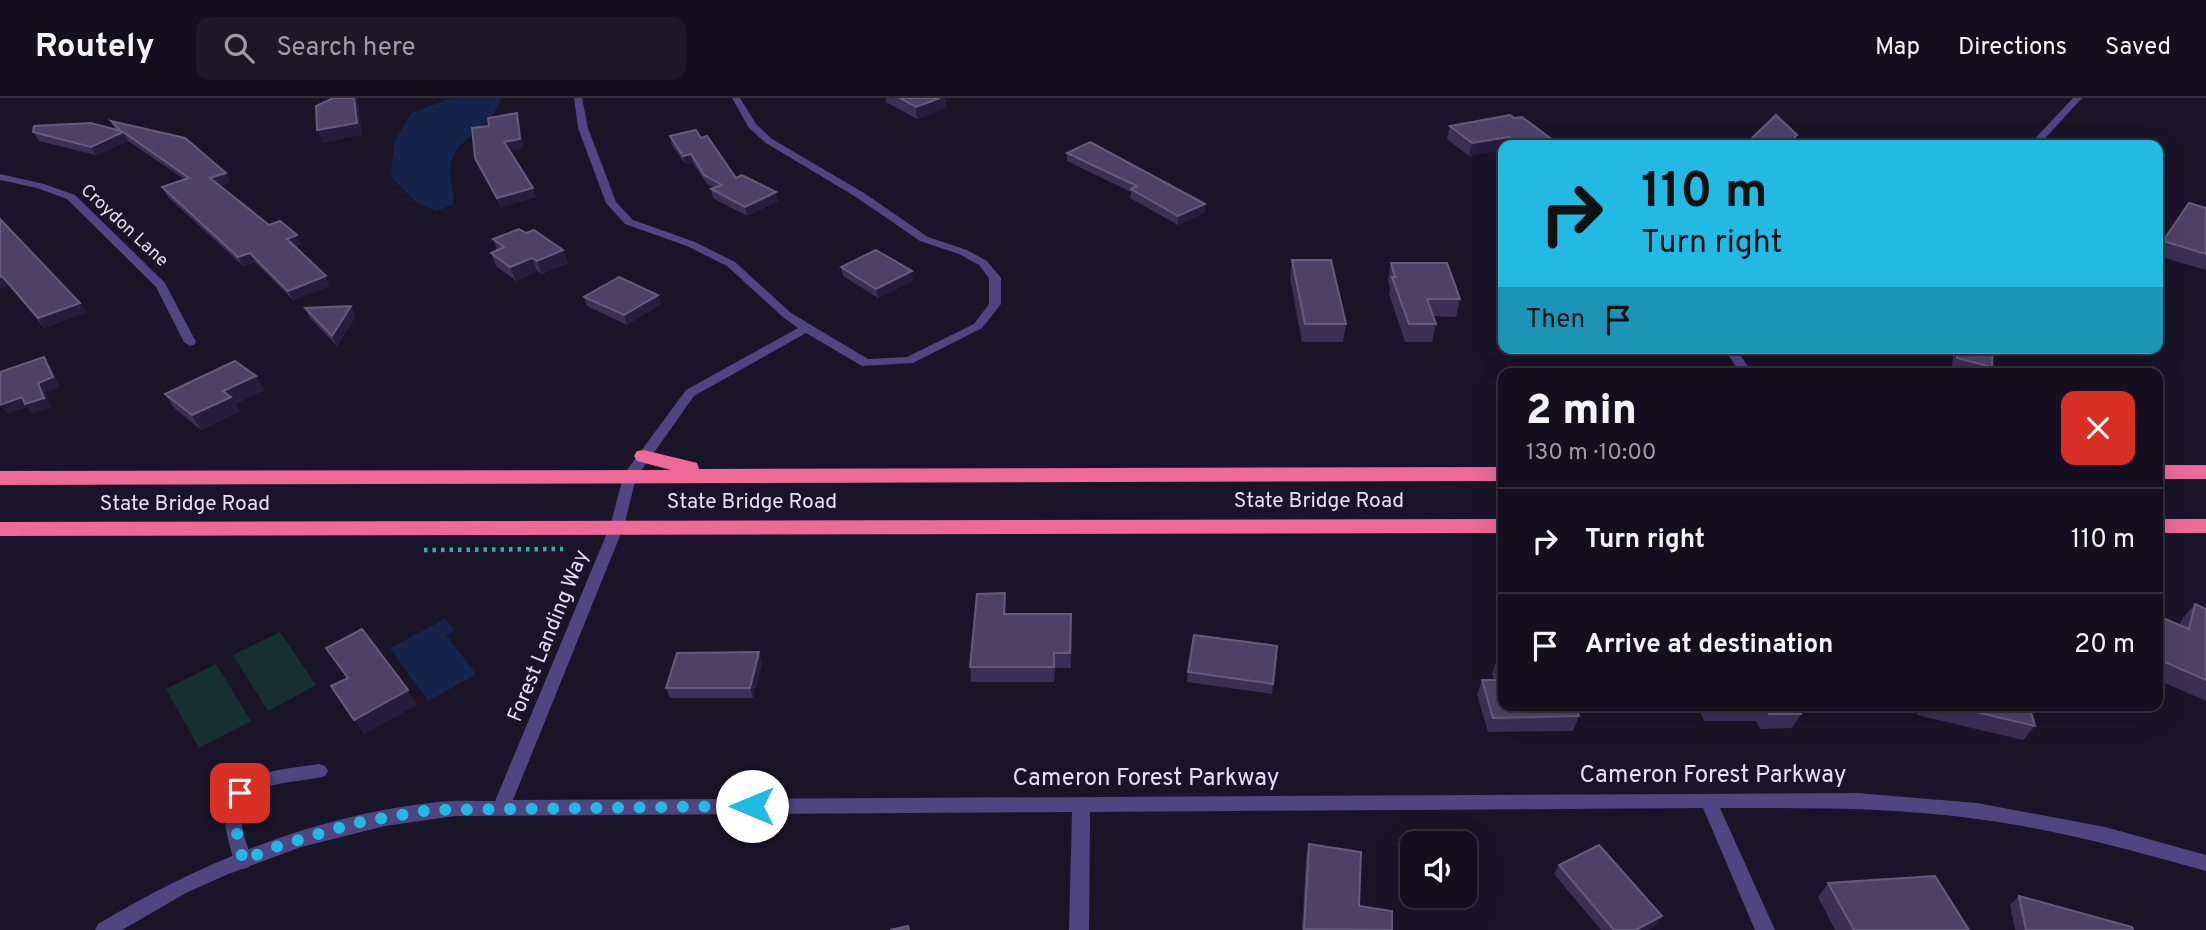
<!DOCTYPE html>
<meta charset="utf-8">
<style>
:root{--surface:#140f1e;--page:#1d1827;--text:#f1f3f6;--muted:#9d9ca4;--line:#332f3c}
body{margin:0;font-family:Overpass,sans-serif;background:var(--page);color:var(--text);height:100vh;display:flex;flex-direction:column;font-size:26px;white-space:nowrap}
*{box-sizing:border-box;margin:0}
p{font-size:23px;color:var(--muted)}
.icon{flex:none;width:38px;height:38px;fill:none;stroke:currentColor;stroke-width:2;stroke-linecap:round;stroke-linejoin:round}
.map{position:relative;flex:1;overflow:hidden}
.drawer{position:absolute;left:1498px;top:270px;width:665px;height:343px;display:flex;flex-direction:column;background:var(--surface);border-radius:14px;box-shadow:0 7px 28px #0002,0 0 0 2px var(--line)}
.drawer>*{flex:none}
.top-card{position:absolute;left:1498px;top:42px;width:665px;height:214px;border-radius:14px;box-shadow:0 7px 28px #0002,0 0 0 2px var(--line);background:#22b9e3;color:#111;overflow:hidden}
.tools{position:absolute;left:1400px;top:733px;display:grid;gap:14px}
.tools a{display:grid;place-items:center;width:77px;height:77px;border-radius:14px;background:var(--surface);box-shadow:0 7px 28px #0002,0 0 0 2px var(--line);font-size:35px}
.pin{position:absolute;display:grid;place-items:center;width:60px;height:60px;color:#fff;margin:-30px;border-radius:14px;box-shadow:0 4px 10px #0006}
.me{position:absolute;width:77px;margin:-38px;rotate:270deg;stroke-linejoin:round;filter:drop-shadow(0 0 5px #0008)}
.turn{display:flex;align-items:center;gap:24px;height:147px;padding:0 28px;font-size:32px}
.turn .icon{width:91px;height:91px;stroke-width:2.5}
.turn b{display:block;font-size:49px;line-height:60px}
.then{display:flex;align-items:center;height:66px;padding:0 28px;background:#0003;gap:14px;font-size:26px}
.round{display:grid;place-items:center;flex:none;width:74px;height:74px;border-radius:14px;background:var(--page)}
.overview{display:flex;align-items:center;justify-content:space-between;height:119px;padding:0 28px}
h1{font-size:42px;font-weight:800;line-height:52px}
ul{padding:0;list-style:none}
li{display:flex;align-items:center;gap:21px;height:105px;padding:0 28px;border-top:2px solid var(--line)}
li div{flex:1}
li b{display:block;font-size:26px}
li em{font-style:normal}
header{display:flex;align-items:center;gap:42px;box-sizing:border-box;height:98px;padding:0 35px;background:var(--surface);border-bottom:2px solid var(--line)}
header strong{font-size:33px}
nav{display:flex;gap:38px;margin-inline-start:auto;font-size:24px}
.search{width:490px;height:63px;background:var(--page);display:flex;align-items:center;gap:18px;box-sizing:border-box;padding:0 24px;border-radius:14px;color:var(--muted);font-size:26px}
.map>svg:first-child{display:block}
</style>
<header>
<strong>Routely</strong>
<div class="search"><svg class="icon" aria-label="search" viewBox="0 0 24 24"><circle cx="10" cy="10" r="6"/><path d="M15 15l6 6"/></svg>Search here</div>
<nav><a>Map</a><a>Directions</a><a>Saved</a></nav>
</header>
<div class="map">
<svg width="2206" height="832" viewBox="0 0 2206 832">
<rect width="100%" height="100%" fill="#1a1428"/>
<!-- green -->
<g fill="#182f31">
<path d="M280,534L316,587L268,613L233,557Z"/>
<path d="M216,566L251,623L199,650L166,591Z"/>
</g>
<!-- water -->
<g fill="#16244a">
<path d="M452,0H501C490,33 461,37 452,61C447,76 455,91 453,106L437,113L417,105L391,79L394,45L411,15Z"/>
<path d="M445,521L454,532L446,537L476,576L428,603L390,550Z"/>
</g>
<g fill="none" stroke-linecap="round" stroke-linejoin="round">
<!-- path -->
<path stroke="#40a7ae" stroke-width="4.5" stroke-dasharray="3.5 5" stroke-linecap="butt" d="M424,452L563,451"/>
<!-- lane -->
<path fill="#4e4581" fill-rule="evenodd" d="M319,666L325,668L328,673L325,678C304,685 248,682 242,710C238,726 248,748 252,763L249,769L243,771L237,769C232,759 230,748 227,737C212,673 274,673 319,666Z"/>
<!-- street -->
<g fill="#4e4581" fill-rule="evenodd">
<path d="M574,0H582L588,30L616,104L633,122L695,144L735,164L791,215L868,261L907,259L974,226L989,206V180L979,167L959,156L920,143L856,99L766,45L749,30L732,0H740L756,26L772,41L864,95L928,139L967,152L987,163L1001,180V206L982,230L913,265L862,268L806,235L694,298L636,380L624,428L513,702L1857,695L1977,705L2105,729L2206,757V773C2131,752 2055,731 1977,721C1892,709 1806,710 1720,710L1775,832H1755L1703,710L1090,714L1089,832H1069L1072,714L455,718L385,728L301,749L226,777L186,795L122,832H95L98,826C201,764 316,717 437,704C456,702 476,703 495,703L610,428L624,376L686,292L798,230L783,219L727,168L687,148L625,126L606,105L578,30Z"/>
<path d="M2073,0H2082L2039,47H2029Z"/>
<path d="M0,76L44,86L75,97L165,185L196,244L194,247L190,248L184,244L156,189L67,101L37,90L0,82Z"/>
<path d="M1724,250H1736L1752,275H1740Z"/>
</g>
<!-- highway -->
<g fill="#ec6998" fill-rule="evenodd">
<path d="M644,352L697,365L699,371L1503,369V383L0,387V373L671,372L637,363L634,358L637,353Z"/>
<rect x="2158" y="367" width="48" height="14"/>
<path d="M1503,421V435L0,438V424Z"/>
<rect x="2158" y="421" width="48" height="14"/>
</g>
</g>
<!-- wall -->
<g fill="#3b2f54">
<path d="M886,0H946V10L917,21L886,4Z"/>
<path d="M1514,20L1550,40L1548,47H1503V52L1469,58L1447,41L1450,28Z"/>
<path d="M111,23L230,84L219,88L269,127L301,146L295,149L330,188L293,202L255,164L243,168L167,98L162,89L184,81L128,43L96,57L39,43L33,34L115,31Z"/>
<path d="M519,24L523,50L510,52L536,99L501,109L478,68L475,60Z"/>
<path d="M670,38L701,40L736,80L778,103L747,118L713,100L711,91L714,90L707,86L693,65L685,66L672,47Z"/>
<path d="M1067,55L1205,115L1178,127L1130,100L1131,94L1067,63Z"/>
<path d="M2189,105L2206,110V172L2158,158V152Z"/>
<path d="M0,121L87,214L44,230L9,187L0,190Z"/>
<path d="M526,135L563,152L568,165L542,176L537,173L516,183L496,168L491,155L497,152L493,141Z"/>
<path d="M1292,162L1346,226L1343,244H1302L1290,180Z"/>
<path d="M1391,165L1460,201L1456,219L1433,218L1436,226L1432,244H1405L1389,196L1390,191L1388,182Z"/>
<path d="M841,169L913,183L878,200L843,178Z"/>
<path d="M658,197L661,206L627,227L587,208L584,199Z"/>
<path d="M305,210L356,218L337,248L310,220Z"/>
<path d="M1954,250H1993L1992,269L1988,275H1972L1952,269Z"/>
<path d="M256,278L264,292L235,306L239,313L201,332L174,310L165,296Z"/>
<path d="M2195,506L2206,511V603L2158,582V518L2180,527L2182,521Z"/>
<path d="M1007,510L1006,516L1072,531L1071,570H1055L1054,584H971L970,569Z"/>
<path d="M1277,548L1272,596L1187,584L1188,574Z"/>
<path d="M1497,561L1579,618L1573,633L1488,634L1477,597L1482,582H1494L1492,575Z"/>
<path d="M762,564L753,600H670L666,590Z"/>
<path d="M1697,607H1797L1801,616L1792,630L1760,631L1756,623H1704Z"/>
<path d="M1915,607H2029L2035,628L2023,642L1917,617Z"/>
<path d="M1309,746L1359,808L1392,832H1302L1306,760Z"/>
<path d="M1559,767L1656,828L1648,832H1601L1554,776Z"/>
<path d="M1828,785L1969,832H1835L1818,799Z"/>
<path d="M2019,798L2133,832H2015L2010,807Z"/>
</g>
<!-- shaded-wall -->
<g fill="#261c3b">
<path d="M354,0H358V2L362,37L323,45L317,32Z"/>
<path d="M940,0H946V10L917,21L916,9Z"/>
<path d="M517,15L519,24L523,50L508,53L504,44Z"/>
<path d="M123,34L128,43L96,57L91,49Z"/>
<path d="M1797,37L1792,47H1786Z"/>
<path d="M1509,39L1507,47H1503V52L1469,58L1472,45Z"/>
<path d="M1550,40L1548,47H1517L1518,46Z"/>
<path d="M691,56L693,65L685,66L683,58Z"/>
<path d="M226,75L230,84L215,89L210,80Z"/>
<path d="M533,90L536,99L501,109L497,100Z"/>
<path d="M776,94L778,103L747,118L745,109Z"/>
<path d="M1205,106V115L1178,127V118Z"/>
<path d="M297,137L301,146L291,150L287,141Z"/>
<path d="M563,152L568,165L542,176L537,163Z"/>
<path d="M250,155L255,164L243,168L238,159Z"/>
<path d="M532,160L537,173L516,183L510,169Z"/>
<path d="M912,173L913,183L878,200L876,191Z"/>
<path d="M2,178L9,187L0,190V179Z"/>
<path d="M326,178L330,188L293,202L288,193Z"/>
<path d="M658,197L661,206L627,227L624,217Z"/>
<path d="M80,205L87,214L44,230L38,220Z"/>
<path d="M351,208L356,218L337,248L332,238Z"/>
<path d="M44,259L51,269L60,289L45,294L51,309L32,316L27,309L7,316L0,307L38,285Z"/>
<path d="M256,278L264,292L235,306L239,313L201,332L192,317L223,293Z"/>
<path d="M1005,495L1007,510L1005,531L1004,516Z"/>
<path d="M1071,516L1072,531L1071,570L1070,555Z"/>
<path d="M759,554L762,564L753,600L750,590Z"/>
<path d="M408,592L417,607L364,636L354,622Z"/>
<path d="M1662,818L1656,828L1648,832H1636Z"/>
</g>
<!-- building -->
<g fill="#4d4266" stroke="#655b7d" stroke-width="2">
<path d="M333,0H354L357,25L317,32L316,8Z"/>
<path d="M900,0H940L916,9Z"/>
<path d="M517,15L520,41L504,44L533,90L497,100L475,60L472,30L489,28L488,20Z"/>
<path d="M1510,17L1514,20L1522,19L1550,40L1518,46L1509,39L1472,45L1450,28Z"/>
<path d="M1776,17L1797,37L1786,47H1750L1746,46Z"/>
<path d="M111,23L185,40L226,75L210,80L269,127L280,123L297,137L287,141L326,178L288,193L250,155L238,159L162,89L189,80L123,34L91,49L33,34L34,28L91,25L121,33Z"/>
<path d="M696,32L701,40L707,38L736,80L742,77L776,94L745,109L711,91L722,87L704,77L691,56L683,58L670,38Z"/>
<path d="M1090,44L1205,106L1178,118L1131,91L1137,88L1067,55Z"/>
<path d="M2189,105L2206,110V156L2163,143Z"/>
<path d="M0,121L80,205L38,220L2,178L0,179Z"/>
<path d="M519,131L526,135L534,132L563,152L537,163L532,160L510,169L491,155L504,149L493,141Z"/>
<path d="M876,152L912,173L876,191L841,169Z"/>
<path d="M1292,162H1331L1346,226H1305Z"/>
<path d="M1391,165H1447L1460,201H1427L1436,226H1409L1392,179H1395Z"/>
<path d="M619,179L658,197L624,217L584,199Z"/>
<path d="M351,208L332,238L305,210Z"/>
<path d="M1958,250H1993L1992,269L1957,260Z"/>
<path d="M44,259L53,279L38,285L44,300L25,306L22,299L0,307V274Z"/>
<path d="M235,263L256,278L223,293L231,299L192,317L165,296Z"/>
<path d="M1005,495L1004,516H1071L1070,555H1054V569H970L977,496Z"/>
<path d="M2195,506L2206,511V582L2158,561V518L2189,531Z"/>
<path d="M362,531L408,592L354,622L331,588L348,580L326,550Z"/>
<path d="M1194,537L1277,548L1273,586L1188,574Z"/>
<path d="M759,554L750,590H666L677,555Z"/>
<path d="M1497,561H1503V582Z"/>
<path d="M1482,582H1503V607H1575L1579,618L1493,620Z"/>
<path d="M1711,607H1797L1801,616H1769L1765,608L1712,609Z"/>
<path d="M1946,607H2029L2035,628Z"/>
<path d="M1309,746L1361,754L1359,808L1392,813V832L1304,831Z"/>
<path d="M1599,747L1662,818L1636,832H1614L1559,767Z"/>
<path d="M1935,778L1969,832H1854L1828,785Z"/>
<path d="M2019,798L2132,829L2133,832H2026Z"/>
<path d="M908,828L909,832H890Z"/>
</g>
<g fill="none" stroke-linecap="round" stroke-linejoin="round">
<!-- route -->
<path stroke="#22b9e3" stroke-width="12" stroke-dasharray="0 21.6" d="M240,695L232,712L243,763L275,749L355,725L430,712L752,708"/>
</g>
<g text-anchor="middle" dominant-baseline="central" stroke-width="5" stroke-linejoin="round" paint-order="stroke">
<!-- far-street labels -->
<g font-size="18" fill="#e5dffb" stroke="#1a1428">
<text transform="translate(124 128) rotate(43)">Croydon Lane</text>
</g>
<!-- street labels -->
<g font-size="21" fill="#e5dffb" stroke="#1a1428">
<text x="1319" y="403">State Bridge Road</text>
<text x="752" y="404">State Bridge Road</text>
<text x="185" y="406">State Bridge Road</text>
<text transform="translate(549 538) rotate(-68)">Forest Landing Way</text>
</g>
<!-- near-street labels -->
<g font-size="24" fill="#e5dffb" stroke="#1a1428">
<text x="1713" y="678">Cameron Forest Parkway</text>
<text x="1146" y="681">Cameron Forest Parkway</text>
</g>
</g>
</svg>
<div class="tools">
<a><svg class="icon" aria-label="sound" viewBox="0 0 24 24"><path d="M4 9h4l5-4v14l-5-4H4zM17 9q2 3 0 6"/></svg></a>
</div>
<div class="pin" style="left:240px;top:695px;background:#d93025"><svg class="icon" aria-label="arrive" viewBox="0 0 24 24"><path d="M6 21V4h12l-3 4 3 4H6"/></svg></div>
<svg class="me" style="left:752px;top:708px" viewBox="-20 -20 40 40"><circle r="19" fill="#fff"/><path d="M0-13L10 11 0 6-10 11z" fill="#22b9e3"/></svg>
<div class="top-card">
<div class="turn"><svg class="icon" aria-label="right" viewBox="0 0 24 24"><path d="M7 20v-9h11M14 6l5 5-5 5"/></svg><div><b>110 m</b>Turn right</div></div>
<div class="then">Then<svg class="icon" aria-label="arrive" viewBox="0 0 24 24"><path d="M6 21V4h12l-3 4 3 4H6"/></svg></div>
</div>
<section class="drawer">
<div class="overview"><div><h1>2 min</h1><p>130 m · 10:00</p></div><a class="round" style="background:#d93025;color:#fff"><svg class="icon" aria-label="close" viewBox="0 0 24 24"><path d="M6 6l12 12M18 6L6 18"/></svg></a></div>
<ul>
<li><svg class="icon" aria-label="right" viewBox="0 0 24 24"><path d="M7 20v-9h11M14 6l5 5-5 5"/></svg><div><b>Turn right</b></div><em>110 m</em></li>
<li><svg class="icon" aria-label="arrive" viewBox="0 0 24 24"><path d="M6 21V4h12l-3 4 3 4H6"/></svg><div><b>Arrive at destination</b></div><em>20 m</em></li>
</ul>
</section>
</div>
